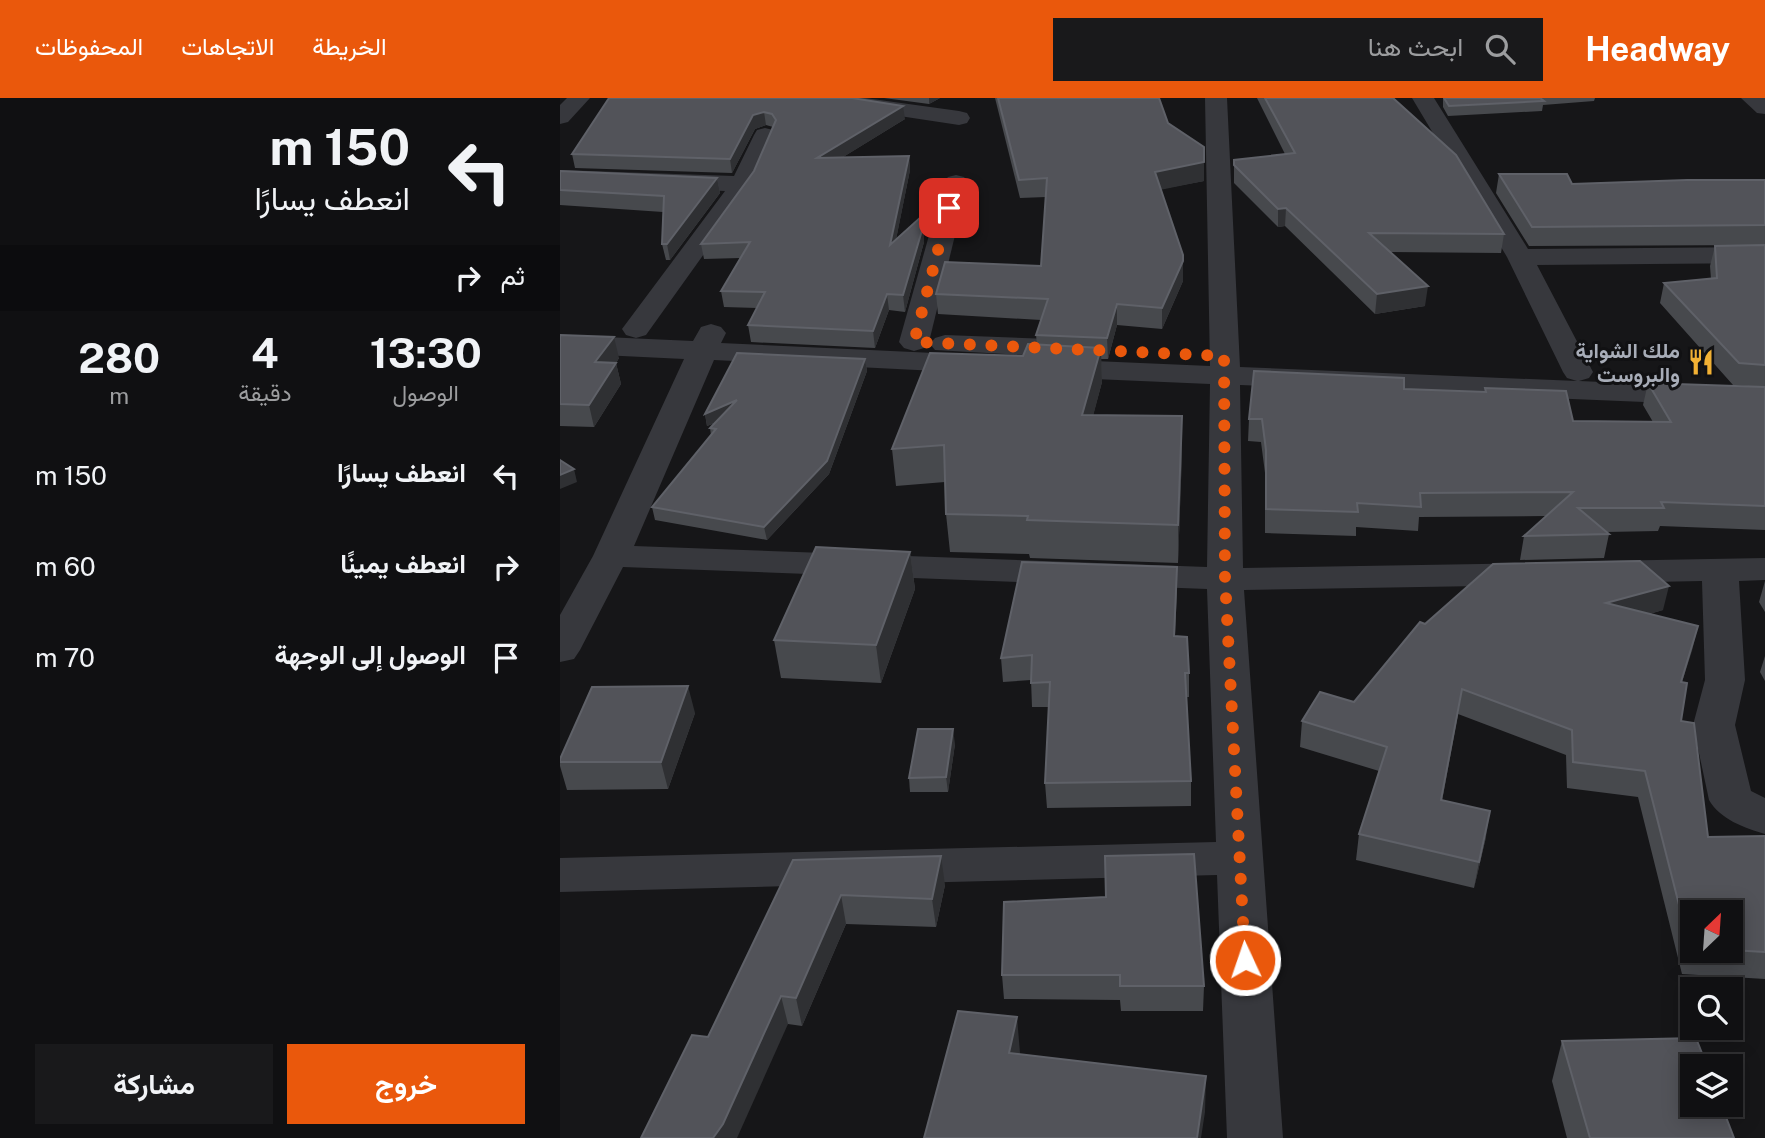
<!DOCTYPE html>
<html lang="ar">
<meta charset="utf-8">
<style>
:root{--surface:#101012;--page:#19191b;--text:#f1f3f6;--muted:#9c9d9f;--line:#303032;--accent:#ea580c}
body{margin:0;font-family:"Public Sans",Vazirmatn,sans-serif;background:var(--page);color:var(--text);direction:rtl;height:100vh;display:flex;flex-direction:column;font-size:26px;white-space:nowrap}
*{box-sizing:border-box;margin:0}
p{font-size:23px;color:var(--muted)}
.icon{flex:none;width:38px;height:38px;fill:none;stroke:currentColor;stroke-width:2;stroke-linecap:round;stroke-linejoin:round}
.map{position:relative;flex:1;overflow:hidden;direction:ltr}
.drawer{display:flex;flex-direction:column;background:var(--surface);width:560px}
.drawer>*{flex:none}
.top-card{background:#101012;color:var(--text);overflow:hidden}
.needle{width:46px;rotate:25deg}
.buttons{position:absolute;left:1120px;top:802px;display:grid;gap:14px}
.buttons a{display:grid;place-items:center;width:63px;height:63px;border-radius:0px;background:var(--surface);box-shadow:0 4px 18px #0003,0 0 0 2px var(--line);font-size:35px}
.pin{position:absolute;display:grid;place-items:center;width:60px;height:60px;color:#fff;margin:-30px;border-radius:14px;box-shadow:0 4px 10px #0006}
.me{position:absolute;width:77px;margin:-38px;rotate:357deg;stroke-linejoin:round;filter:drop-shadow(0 0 5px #0008)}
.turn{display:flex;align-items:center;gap:24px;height:147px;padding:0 35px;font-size:32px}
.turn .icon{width:91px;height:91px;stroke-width:2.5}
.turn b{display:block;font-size:49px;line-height:60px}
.then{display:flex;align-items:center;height:66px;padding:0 35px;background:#0003;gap:14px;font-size:26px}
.eta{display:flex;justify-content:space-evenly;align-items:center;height:119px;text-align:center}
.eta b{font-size:42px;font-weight:700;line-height:49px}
.cta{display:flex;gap:14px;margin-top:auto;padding:14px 35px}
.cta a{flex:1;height:80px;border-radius:0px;background:var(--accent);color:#fff;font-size:28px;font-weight:700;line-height:80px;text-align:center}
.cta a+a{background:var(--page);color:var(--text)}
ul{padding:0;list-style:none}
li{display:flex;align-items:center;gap:21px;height:91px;padding:0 35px}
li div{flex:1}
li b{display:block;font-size:26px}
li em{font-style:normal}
header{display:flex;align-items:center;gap:42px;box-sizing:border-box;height:98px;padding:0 35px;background:var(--accent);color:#fff}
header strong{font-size:33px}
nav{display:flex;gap:38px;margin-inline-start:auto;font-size:24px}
.search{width:490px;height:63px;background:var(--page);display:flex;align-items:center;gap:18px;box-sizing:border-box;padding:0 24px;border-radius:0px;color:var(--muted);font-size:26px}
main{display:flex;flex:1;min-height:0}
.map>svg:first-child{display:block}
</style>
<header>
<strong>Headway</strong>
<div class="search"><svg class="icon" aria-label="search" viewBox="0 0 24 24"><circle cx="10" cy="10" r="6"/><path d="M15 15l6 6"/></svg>ابحث هنا</div>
<nav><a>الخريطة</a><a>الاتجاهات</a><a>المحفوظات</a></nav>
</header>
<main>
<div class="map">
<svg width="1205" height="1040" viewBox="0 0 1205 1040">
<rect width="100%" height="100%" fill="#161618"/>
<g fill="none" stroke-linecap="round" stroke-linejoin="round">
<!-- minor -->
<g fill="#37383d" fill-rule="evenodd">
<path d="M7,0H30L8,24L0,26V7Z"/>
<path d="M249,0H305L399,13L407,15L410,20L407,25L399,27L260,6L252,5Z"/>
<path d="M645,0H667L680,269L1017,283L1007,280L1003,274L947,159L852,0H874L968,151L1205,149V165L977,167L1033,274L1029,280L1019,283L1205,291V309L680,287L683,470L974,465L987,468L993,476L987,484L974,487L684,492L723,1040H667L657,777L0,794V760L656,744L647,491L63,469L20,552L14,561L0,564V517L33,458L124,261L0,255V237L133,243L141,229L151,226L161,229L166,235L161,245L417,257L428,260L432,266L428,272L417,275L154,262L74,448L647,469L650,286L488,279L477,276L473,270L477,264L488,261L650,268Z"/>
<path d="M1181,0H1205V16L1197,15Z"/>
<path d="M205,30L213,32L216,37L194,86L86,237L76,240L66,237L62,231L165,93L0,86V72L174,78L194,37L197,32Z"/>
<path d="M396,77L404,79L408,84L369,244L364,250L354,253L344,250L339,244L384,84L388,79Z"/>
<path d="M385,237L518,242L528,245L533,251L528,257L518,260L375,252L370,246L375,240Z"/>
<path d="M1205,460V482L1179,483L1185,582L1175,627L1191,693L1205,700V736C1184,730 1160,721 1149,702L1133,627L1145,582L1142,483L1041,485L1028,482L1023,474L1028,466L1041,463Z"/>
</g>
</g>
<!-- wall -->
<g fill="#47494d" fill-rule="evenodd">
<path d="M49,0L345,21L283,59L349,58L350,72L336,141L362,118L364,144L345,214L329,212L315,250L191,244L188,227L197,210L164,209L161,193L180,160L144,161L141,146L194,73L213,29L206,27L195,31L172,75L15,70L12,56Z"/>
<path d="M324,0H380L369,6Z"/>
<path d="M435,0H599L608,25L644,83L601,91L623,183L602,231L557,227L548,261H541L542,284L533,317L622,355L618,465L470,460L469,456L390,454L386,416L385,384L336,388L332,351L463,258L477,247L476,237L481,222L378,216L376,196L481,168L486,99L460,100Z"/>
<path d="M697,0H833L944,136L941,155L830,154L865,208L815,216L725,128L718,129L674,85V62L725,56Z"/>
<path d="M883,0H1035L1034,3L983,7L982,13L888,18L883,9Z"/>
<path d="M0,73L157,80L160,95L110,162H106L102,146L103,114L0,107Z"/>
<path d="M939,76L1012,86L1205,82V147L969,148L936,95Z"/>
<path d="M1155,148H1205V432L1100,428L1098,433L1046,434L1049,436L1044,460L960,462L964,438L986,418L859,419L858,433L796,429V438L705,435V375L701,344L688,343L689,321L844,291L925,294V290L1013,323L1093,324L1083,307L1088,285L1203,289L1173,287L1100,205L1104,185L1151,181L1150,168Z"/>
<path d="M0,237L59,260L56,265L61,286L34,329L0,328Z"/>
<path d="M305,261L307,273L269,376L207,442L95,422L92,409L151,337L150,330L155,325L147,328L145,316Z"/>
<path d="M350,454L355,491L321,585L221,580L214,542Z"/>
<path d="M1205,483V514L1199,504Z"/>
<path d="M617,492L615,538L629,575V599H626L631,683V708L487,710L485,685L489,609H472L471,582L443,584L441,560Z"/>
<path d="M1103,512L1089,516L1138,528L1122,584L1121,623L1148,739L1205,738V881L1122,876L1078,699L1007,690L1006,657L898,616L882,703L926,739L914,790L796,762L799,736L819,673L740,649L742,623L794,604L865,526ZM1132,814L1171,852H1132Z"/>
<path d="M1205,558V583L1200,574Z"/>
<path d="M135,615L108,691L7,692L0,668V664Z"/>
<path d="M395,646L388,694H350L349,680Z"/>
<path d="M233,762L385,787L376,829L286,826L242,928L228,926L148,939Z"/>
<path d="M444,804L644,888L643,913H561L560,902L444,901L442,877Z"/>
<path d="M1002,943L1174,1040H1007L992,983Z"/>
</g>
<!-- shaded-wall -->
<g fill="#2f3033">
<path d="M369,0H380L369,6Z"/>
<path d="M343,8L345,21L259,74L257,60Z"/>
<path d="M204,14L206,27L195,31L172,75L170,61L193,17Z"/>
<path d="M349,58L350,72L332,162L330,147Z"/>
<path d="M644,64V83L595,93V74Z"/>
<path d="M157,80L160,95L110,162L107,146Z"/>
<path d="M726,110L725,128L718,129V111Z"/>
<path d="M363,129L364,144L345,214L343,197Z"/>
<path d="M623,163V183L602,231V210Z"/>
<path d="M868,188L865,208L815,216L817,196Z"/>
<path d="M327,196L329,212L315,250L313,233Z"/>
<path d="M557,206V227L548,261L547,240Z"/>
<path d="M54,239L59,260L56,265L61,286L34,329L29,307L35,264Z"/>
<path d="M541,250L542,284L524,353L522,317Z"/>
<path d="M305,261L307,273L269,376L207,442L204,429Z"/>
<path d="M177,302L179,314L147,328L145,316Z"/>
<path d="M622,318V355L618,465V427Z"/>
<path d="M14,371L17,384L0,391V377Z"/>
<path d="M350,454L355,491L321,585L316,547Z"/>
<path d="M1109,488L1103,512L1040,530L1046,505Z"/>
<path d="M1138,528L1132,553L1114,609L1121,584Z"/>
<path d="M128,588L135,615L108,691L101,664Z"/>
<path d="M902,591L898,616L877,728L881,702Z"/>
<path d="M393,631L395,646L388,694L386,679Z"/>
<path d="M930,713L926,739L914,790L919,764Z"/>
<path d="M381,758L385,787L376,829L372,801Z"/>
<path d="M281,797L286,826L242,928L236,900Z"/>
<path d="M221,898L228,926L177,1040H153Z"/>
<path d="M457,919L460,955L452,991L449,955Z"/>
<path d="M646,978L645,1014L641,1040H637Z"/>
</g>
<!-- building -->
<g fill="#525359" stroke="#5f6168" stroke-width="2">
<path d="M49,0H292L343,8L257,60L349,58L330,147L362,118L363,129L343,197L327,196L313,233L188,227L205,194L161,193L190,144L141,146L194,73L216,22L212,16L204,14L193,17L170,61L12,56Z"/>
<path d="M438,0H599L608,25L644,49V64L595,74L623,157V163L602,210L557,206L547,240L476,237L488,201L376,196L385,164L481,168L487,80L459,82Z"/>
<path d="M705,0H833L896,57L944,136L809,135L868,188L817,196L726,110L718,111L674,67V62L735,55Z"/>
<path d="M884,0H980L984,3L889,8Z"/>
<path d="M0,73L157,80L107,146H102L104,98L0,92Z"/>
<path d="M939,76H1007L1012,86L1127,82H1205V127L972,129Z"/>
<path d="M1205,147V267L1179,265L1104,185L1157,180L1155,148Z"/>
<path d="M0,237L54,239L35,264L56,265L29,307L0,306Z"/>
<path d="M468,246L541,250L522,317L622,318L618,427L467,422L468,418L386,416L384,347L332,351L370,255L463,258Z"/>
<path d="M177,255L305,261L267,363L204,429L92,409L156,331L150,330L177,302L145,316Z"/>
<path d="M694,273L844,280V291L926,294L925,290L1006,293L1013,323L1111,324L1088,285L1205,289V408L1101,404L1104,410H1018L1049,436L964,438L1013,394L860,395L861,409L797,405L798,414L706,411V352L702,321H689Z"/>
<path d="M0,362L14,371L0,377Z"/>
<path d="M256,449L350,454L316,547L214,542Z"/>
<path d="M1080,463L1109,488L1046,505L1138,528L1121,584L1127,585L1121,623L1134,625L1148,739L1205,738V854L1171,852V814H1132V850H1130L1085,673L1013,664L1012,632L902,591L881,702L930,713L919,764L799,736L827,649L742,623L760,594L794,604L860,524L865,526L933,466Z"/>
<path d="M462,464L617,469L614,538L627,539L629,575H625L631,683L485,685L490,584L471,585L472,557L441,560Z"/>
<path d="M128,588L101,664H0V661L32,589Z"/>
<path d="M358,631H393L386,679L349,680Z"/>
<path d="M634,756L644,888H560V877H442L444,804L546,799L545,758Z"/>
<path d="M381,758L372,801L281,797L236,900L221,898L163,1026L153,1040H81L132,937L148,939L233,762Z"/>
<path d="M398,913L457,919L449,955L646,978L637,1040H364Z"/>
<path d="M1136,940L1147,968H1132V1006H1161L1174,1040H1030L1002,943Z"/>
</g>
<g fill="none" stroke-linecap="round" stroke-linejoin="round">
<!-- route -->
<path stroke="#ea580c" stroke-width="12" stroke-dasharray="0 21.6" d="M389,110L354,244L664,258L665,481L685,862"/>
</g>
<!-- icons -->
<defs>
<g id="restaurant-bare" transform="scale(2.1)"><path d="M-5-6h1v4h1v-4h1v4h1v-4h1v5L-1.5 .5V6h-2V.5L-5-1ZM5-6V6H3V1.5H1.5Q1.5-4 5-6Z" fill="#f2b134" stroke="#111113" stroke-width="2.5" paint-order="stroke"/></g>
</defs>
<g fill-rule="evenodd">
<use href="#restaurant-bare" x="1141" y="264"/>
</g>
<g text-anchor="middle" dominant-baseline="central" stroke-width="6" stroke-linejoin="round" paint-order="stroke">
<!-- far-poi labels -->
<g font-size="21" font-weight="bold" fill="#a8adb8" stroke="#111113" text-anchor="end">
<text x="1120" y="252">ملك الشواية<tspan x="1120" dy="24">والبروست</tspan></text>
</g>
</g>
</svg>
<div class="buttons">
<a><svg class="needle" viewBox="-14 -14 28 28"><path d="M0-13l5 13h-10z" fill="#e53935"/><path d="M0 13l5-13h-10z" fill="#9c9d9f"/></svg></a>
<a><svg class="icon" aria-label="search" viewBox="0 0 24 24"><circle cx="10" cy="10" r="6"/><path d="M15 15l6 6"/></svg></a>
<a><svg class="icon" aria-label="layers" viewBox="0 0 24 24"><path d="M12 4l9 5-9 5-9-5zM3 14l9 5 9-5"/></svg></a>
</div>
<div class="pin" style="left:389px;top:110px;background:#d93025"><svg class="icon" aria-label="arrive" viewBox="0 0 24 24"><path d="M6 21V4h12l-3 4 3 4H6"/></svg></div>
<svg class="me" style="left:685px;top:862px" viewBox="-20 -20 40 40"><circle r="17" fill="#ea580c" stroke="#fff" stroke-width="3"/><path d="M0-11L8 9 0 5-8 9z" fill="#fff"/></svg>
</div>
<section class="drawer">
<div class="top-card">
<div class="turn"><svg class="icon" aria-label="left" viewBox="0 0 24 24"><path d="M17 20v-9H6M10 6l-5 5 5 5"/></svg><div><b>150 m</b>انعطف يسارًا</div></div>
<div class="then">ثم<svg class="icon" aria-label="right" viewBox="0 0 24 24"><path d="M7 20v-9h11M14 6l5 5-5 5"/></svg></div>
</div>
<div class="eta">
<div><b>13:30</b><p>الوصول</p></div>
<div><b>4</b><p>دقيقة</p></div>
<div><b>280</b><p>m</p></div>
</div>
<ul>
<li><svg class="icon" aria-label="left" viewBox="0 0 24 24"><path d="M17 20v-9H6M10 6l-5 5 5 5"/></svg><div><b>انعطف يسارًا</b></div><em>150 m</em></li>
<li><svg class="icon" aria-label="right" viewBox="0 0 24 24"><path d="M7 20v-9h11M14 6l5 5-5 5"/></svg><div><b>انعطف يمينًا</b></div><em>60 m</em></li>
<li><svg class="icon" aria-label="arrive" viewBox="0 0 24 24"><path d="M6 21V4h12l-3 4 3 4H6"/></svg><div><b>الوصول إلى الوجهة</b></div><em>70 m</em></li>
</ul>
<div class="cta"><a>خروج</a><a>مشاركة</a></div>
</section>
</main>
